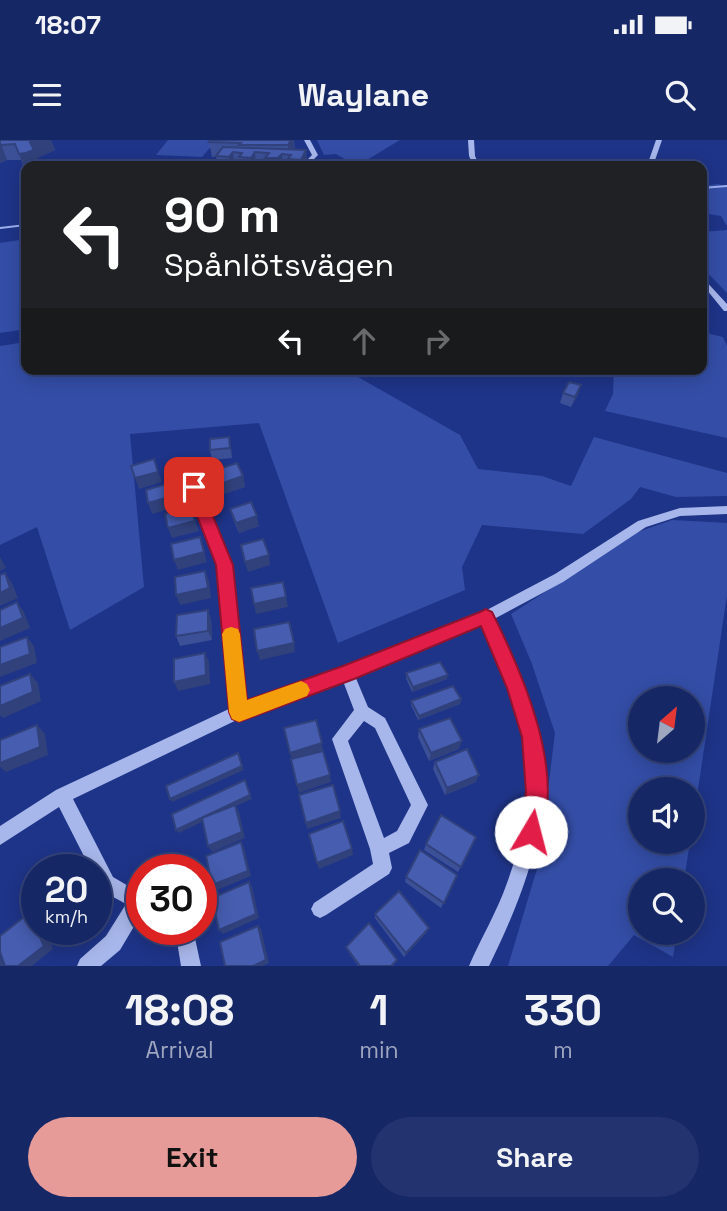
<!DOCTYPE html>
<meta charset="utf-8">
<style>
:root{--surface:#162766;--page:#23336f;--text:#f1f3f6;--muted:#9ea5bf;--line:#35447a;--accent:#e69b98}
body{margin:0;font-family:"Space Grotesk",sans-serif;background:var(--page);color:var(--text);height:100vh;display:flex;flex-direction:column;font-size:26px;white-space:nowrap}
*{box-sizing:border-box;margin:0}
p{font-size:23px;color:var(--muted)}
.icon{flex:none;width:38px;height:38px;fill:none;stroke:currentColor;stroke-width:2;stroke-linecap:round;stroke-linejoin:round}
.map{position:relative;height:826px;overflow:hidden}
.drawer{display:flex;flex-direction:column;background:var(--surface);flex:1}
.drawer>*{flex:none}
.hud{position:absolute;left:21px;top:21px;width:686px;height:214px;border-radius:14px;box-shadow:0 4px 18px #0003,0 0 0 2px var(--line);background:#202124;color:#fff;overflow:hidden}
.needle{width:46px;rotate:28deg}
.buttons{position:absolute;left:628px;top:546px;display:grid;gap:14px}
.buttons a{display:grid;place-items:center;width:77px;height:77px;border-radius:50%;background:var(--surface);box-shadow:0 4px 18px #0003,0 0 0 2px var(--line);font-size:35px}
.speed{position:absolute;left:21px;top:714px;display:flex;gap:14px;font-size:35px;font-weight:700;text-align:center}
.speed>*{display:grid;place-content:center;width:91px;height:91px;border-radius:50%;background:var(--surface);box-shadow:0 4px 18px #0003,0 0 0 2px var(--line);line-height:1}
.speed small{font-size:18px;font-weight:400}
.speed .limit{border:10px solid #d22;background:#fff;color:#111}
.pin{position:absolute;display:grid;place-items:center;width:60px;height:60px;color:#fff;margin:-30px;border-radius:14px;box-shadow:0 4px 10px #0006}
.me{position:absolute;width:77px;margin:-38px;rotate:8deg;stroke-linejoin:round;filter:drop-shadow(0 0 5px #0008)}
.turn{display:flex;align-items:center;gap:24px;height:147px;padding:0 28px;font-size:32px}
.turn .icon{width:91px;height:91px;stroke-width:2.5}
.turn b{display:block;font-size:49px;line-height:60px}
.lanes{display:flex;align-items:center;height:66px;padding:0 28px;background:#0003;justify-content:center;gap:35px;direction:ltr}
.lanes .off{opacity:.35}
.eta{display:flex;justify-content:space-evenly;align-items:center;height:119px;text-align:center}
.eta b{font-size:42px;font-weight:800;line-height:49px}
.cta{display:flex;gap:14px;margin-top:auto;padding:14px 28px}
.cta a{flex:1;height:80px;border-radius:42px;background:var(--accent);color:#111;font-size:28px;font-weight:800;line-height:80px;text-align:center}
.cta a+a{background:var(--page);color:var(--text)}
.status{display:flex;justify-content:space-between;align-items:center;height:49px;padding:0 35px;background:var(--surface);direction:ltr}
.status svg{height:19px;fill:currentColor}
header{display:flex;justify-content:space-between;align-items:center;height:91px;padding:0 28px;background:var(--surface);font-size:32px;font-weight:800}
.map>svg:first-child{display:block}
</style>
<div class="status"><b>18:07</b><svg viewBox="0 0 49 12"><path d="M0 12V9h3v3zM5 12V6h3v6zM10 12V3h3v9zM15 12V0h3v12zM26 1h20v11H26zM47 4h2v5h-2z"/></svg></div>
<header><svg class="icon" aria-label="menu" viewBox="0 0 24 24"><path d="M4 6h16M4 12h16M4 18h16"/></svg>Waylane<svg class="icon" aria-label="search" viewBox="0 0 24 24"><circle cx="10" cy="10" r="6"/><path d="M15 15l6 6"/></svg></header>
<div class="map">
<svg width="727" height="826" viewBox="0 0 727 826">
<rect width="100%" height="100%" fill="#1e3488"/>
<!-- green -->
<g fill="#344ea7" fill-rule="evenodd">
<path d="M168,0H209L214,3L202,17L156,15Z"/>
<path d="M317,0H400L357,26L336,14L324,15Z"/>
<path d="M718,44L727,47V86L721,76L702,73V46Z"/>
<path d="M727,90V153L702,127V92Z"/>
<path d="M26,99V189L0,193V103Z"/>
<path d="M702,192L723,197L727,206V298L605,271L613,254L614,229H702Z"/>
<path d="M26,202V229H344L460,295L478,329L542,336L571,346L594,297L727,333V356L676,357L640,347L631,359L583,394L482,385L462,427L465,450L338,503L259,283L130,294L144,447L70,490L37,387L0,405V206Z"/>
<path d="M672,380L727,383V455L693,683V649H640V702H690L684,740H640V793H677L673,817L634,795L608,826H508L539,722L555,593L532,524L511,474L638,392ZM640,558H693V611H640Z"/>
</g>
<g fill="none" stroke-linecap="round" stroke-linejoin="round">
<!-- stream -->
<g stroke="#9baeed" stroke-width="2">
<path d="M702,48L727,46"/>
<path d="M0,88L26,85"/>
</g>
<!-- minor -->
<g fill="#a8b7eb" fill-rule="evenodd">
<path d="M304,0H310L318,15L311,22L306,21L312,15Z"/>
<path d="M468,0H474L475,16L480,26H474L469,16Z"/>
<path d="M656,0H662L653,26H647Z"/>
<path d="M702,137L727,164V171H724L702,144Z"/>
<path d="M184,317L189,321L231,425L246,563L344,528L481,473L555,434L638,381L680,368L727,366V374L680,376L646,387L563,442L494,479C508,512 524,544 534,579C559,666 527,748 489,826H469C481,798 497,772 507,743C545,640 524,580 482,484L355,536L368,567L385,578L428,665L409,703L389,713L392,728L389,734L326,775L320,778L314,775L311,769L314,763L373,724L370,709L332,599L354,570L343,541L243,577L73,659L113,737L142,754V773L120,810L101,826H77L80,819L106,796L126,764C109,754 96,752 96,730H91L59,667L0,705V686L56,650L231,568L219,425L179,321ZM364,581L375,588L411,665L397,691L384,698L348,601Z"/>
<path d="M175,789H193L201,826H181Z"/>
</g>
</g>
<!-- wall -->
<g fill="#3c5097">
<path d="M0,0H51L55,10L37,18L40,26L25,30L21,20H7L0,23Z"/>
<path d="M211,0H294L295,10H306L307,26H218L216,17H212L209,2Z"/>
<path d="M563,253L578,255L571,267L560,263Z"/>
<path d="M229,297L231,307L232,318L212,320L210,310Z"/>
<path d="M213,331L243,336L245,347L223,354L215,341Z"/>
<path d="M230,369L259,386L239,393L233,379Z"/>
<path d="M211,479L212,500L180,506L176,496Z"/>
<path d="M406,533L447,539L412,552L406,538Z"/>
<path d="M461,559L460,564L418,580L411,565V561Z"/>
<path d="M419,589L459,609L429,621L418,597Z"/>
<path d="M435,622L476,642L445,655L433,629Z"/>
<path d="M476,697L458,732L424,710L426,704Z"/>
<path d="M457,735L441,768L405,742L406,737Z"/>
<path d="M375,774L427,792L404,817L375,778Z"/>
<path d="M346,807L397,820L393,826H358L347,810Z"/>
</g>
<!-- shaded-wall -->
<g fill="#31417b">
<path d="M36,0H51L55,10L37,18L40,26H26V30H25L19,14L30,2Z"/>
<path d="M291,0H294L295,12L291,15L288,14V5Z"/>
<path d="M1,4L7,20L0,23V5Z"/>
<path d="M306,10L307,26H301V20Z"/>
<path d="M233,12L235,26H230L229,17Z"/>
<path d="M255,12L256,26H252L251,18Z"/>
<path d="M282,14L283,26H279L278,18Z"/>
<path d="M581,245L578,255L571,267L575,257Z"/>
<path d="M229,297L231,307L232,318L230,308Z"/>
<path d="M154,319L162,342L139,349L135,338Z"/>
<path d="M243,336L245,347L223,354L220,344Z"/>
<path d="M170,343L177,367L152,374L148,363Z"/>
<path d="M257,376L259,386L239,393L236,383Z"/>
<path d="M195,381L199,391L172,398L168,388Z"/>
<path d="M200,397L207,422L178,430L174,420Z"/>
<path d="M269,415L270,425L248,432L245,422Z"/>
<path d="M0,417L6,428L0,431Z"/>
<path d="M205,431L209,441L211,458L180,465L176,455Z"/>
<path d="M5,433L12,443L18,458L0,466V453Z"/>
<path d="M286,457L288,467L256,474L254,464Z"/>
<path d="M17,462L24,472L30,488L0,501V488Z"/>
<path d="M208,470L211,479L212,500L208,491Z"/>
<path d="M27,497L34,506L37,523L0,537V525Z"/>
<path d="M294,503L295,512L260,520L257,511Z"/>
<path d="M205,513L209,522L210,544L178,551L174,542Z"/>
<path d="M30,534L38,543L41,561L3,578L0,575V566Z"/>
<path d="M448,535L447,539L412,552L413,547Z"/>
<path d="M461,559L460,564L418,580L419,576Z"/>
<path d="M37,585L45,594L48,615L6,632L0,627V623Z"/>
<path d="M462,601L459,609L429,621L431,613Z"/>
<path d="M322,603L323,611L292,620L290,613Z"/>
<path d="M242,626L244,630L172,662L170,659Z"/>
<path d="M330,635L331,642L299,653L297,645Z"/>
<path d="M479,635L476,642L445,655L447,648Z"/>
<path d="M245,640L252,659L236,666L239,672L245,698L212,712L208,706L235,666L179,693L176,690Z"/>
<path d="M340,671L341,678L307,689L306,683Z"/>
<path d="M241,702L244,708L251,736L217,750L212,745Z"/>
<path d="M352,709L353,715L319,729L317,723Z"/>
<path d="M249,742L252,747L259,778L223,794L219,790Z"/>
<path d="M29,773L37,777V789H45L53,809L32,826H18Z"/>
<path d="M258,786L261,789L269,823L263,826H253Z"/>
<path d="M429,788L427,792L404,817L406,813Z"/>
<path d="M63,789H77L66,798L57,794Z"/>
<path d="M0,816L4,826H0Z"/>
</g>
<!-- building -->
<g fill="#465db0" stroke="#31417b" stroke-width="2">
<path d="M0,0H36L30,2L34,10L26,13L19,14L15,4L0,5Z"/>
<path d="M211,0H291L288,5H239L241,3L209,2Z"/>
<path d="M223,7L306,10L301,20L288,19L291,15L282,14L278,18H265L269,13L255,12L251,18L239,17L242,13L233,12L229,17L216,16Z"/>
<path d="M569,242L581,245L575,257L563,253Z"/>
<path d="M229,297L230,308L210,310V299Z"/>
<path d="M154,319L158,332L135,338L131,326Z"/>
<path d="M237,323L243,336L220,344L213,331Z"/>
<path d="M170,343L173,356L148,363L146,350Z"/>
<path d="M251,362L257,376L236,383L230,369Z"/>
<path d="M190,366L195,381L168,388L165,374Z"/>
<path d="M200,397L204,412L174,420L171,404Z"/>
<path d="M263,399L269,415L245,422L241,405Z"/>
<path d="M205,431L208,448L176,455L175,437Z"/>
<path d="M5,433L10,448L0,453V435Z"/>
<path d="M283,442L286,457L254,464L251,448Z"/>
<path d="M17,462L23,478L0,488V470Z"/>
<path d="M208,470V491L176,496L177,475Z"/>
<path d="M289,482L294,503L257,511L254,489Z"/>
<path d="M27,497L30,514L0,525V507Z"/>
<path d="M205,513L206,535L174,542V519Z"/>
<path d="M440,522L448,535L413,547L406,533Z"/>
<path d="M30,534L33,552L0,566V546Z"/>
<path d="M453,546L461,559L419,576L411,561Z"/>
<path d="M450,578L462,601L431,613L419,589Z"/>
<path d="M316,580L322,603L290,613L284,588Z"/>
<path d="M37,585L40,607L0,623V600Z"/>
<path d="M467,609L479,635L447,648L435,622Z"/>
<path d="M323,611L330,635L297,645L291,619Z"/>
<path d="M238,613L242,626L170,659L166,646Z"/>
<path d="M245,640L250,655L176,690L172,674Z"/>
<path d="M333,645L340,671L306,683L299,655Z"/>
<path d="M235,665L242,692L208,706L202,678Z"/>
<path d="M441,675L476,697L461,727L426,704Z"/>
<path d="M343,681L352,709L317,723L309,694Z"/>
<path d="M241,702L248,731L212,745L206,716Z"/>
<path d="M420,710L457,735L444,763L406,737Z"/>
<path d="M249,742L256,774L219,790L212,758Z"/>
<path d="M399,751L429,788L406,813L375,774Z"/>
<path d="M29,773L44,806L18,826H5L0,812V796Z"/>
<path d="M369,783L397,820L391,826H360L346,807Z"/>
<path d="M258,786L266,820L253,826H225L220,802Z"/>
<path d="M54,789H63L57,794Z"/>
</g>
<!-- route -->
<path fill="#e11d48" stroke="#92132f" stroke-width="2" d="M194,342L201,347L233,425L247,560L343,526L480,472L486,469L492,472C522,532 567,633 539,700L531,703L523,700L520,692L526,652L522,597L507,548L481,486L354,539L239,582L232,579L229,572L216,425L186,347Z"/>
<!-- slow -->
<path fill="#f59e0b" d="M231,487L238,489L240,494L247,560L301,541L307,544L310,550L307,556L239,582L232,579L229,572L222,494L225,489Z"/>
</svg>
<div class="buttons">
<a><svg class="needle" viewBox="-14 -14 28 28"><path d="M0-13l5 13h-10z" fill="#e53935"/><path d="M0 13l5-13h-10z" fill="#9ea5bf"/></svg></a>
<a><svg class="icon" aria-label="sound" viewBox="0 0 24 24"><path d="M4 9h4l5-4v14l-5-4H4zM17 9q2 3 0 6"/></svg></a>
<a><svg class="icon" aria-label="search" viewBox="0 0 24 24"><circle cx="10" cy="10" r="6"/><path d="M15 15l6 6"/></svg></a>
</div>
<div class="speed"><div>20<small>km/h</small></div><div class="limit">30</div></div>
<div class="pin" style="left:194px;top:347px;background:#d93025"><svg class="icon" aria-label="arrive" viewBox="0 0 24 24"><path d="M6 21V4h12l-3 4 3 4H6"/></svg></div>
<svg class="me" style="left:531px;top:692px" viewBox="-20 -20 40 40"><circle r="19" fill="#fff"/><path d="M0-13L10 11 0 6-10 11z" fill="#e11d48"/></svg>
<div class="hud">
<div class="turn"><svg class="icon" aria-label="left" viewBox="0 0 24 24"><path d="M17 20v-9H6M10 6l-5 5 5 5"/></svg><div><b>90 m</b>Spånlötsvägen</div></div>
<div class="lanes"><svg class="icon" aria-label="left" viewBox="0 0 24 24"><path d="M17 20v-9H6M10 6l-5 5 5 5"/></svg><svg class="icon off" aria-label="ahead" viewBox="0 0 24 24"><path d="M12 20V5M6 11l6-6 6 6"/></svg><svg class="icon off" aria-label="right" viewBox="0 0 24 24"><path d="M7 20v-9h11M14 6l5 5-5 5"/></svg></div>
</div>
</div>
<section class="drawer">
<div class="eta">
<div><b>18:08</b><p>Arrival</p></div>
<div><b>1</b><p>min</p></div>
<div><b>330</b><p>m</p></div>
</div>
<div class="cta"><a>Exit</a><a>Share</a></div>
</section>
